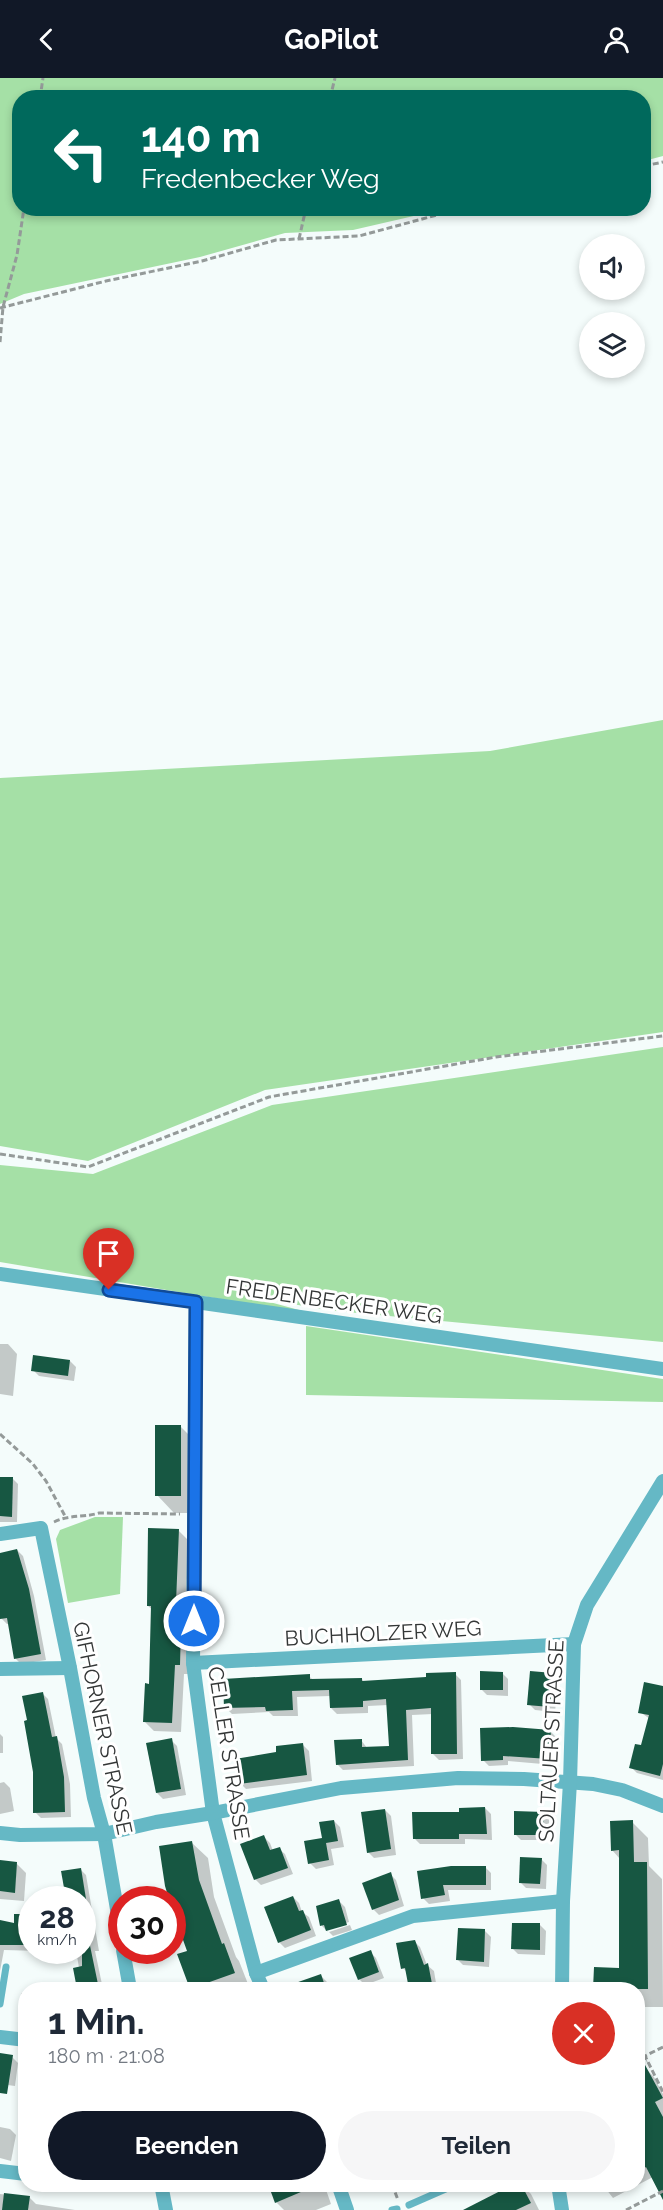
<!DOCTYPE html>
<html lang="de">
<meta charset="utf-8">
<style>
:root{--surface:#fff;--page:#f6f6f7;--text:#1f2937;--muted:#747a83;--accent:#111827}
body{margin:0;font-family:Raleway,sans-serif;background:var(--page);color:var(--text);height:100vh;display:flex;flex-direction:column;font-size:22px;white-space:nowrap}
*{box-sizing:border-box;margin:0}
p{font-size:20px;color:var(--muted)}
.icon{flex:none;width:33px;height:33px;fill:none;stroke:currentColor;stroke-width:2;stroke-linecap:round;stroke-linejoin:round}
.map{position:relative;flex:1;overflow:hidden}
.sheet{position:absolute;left:18px;top:1904px;width:627px;height:210px;display:flex;flex-direction:column;background:var(--surface);border-radius:24px;box-shadow:0 3px 9px #0003}
.sheet>*{flex:none}
.banner{position:absolute;left:12px;top:12px;width:639px;height:126px;border-radius:24px;box-shadow:0 3px 9px #0003;background:#00695c;color:#fff;overflow:hidden}
.tools{position:absolute;left:579px;top:156px;display:grid;gap:12px}
.tools a{display:grid;place-items:center;width:66px;height:66px;border-radius:50%;background:var(--surface);box-shadow:0 3px 9px #0003;font-size:30px}
.speed{position:absolute;left:18px;top:1808px;display:flex;gap:12px;font-size:30px;font-weight:700;text-align:center}
.speed>*{display:grid;place-content:center;width:78px;height:78px;border-radius:50%;background:var(--surface);box-shadow:0 3px 9px #0003;line-height:1}
.speed small{font-size:15px;font-weight:400}
.speed .limit{border:9px solid #d22;background:#fff;color:#111}
.pin{position:absolute;display:grid;place-items:center;width:51px;height:51px;color:#fff;margin:-62px -26px;border-radius:50% 50% 50% 0;rotate:-45deg;box-shadow:0 0 6px #0007}
.pin .icon{rotate:45deg}
.me{position:absolute;width:66px;margin:-33px;rotate:0deg;stroke-linejoin:round;filter:drop-shadow(0 0 4px #0008)}
.turn{display:flex;align-items:center;gap:21px;height:126px;padding:0 30px;font-size:27px}
.turn .icon{width:78px;height:78px;stroke-width:2.5}
.turn b{display:block;font-size:42px;line-height:51px}
.round{display:grid;place-items:center;flex:none;width:63px;height:63px;border-radius:32px;background:var(--page)}
.headline{display:flex;align-items:center;justify-content:space-between;height:102px;padding:0 30px}
h1{font-size:36px;font-weight:700;line-height:45px}
.action{display:flex;gap:12px;margin-top:auto;padding:12px 30px}
.action a{flex:1;height:69px;border-radius:36px;background:var(--accent);color:#fff;font-size:24px;font-weight:700;line-height:69px;text-align:center}
.action a+a{background:var(--page);color:var(--text)}
header{display:flex;justify-content:space-between;align-items:center;height:78px;padding:0 30px;background:var(--accent);color:#fff;font-size:27px;font-weight:700}
.map>svg:first-child{display:block}
</style>
<header><svg class="icon" aria-label="back" viewBox="0 0 24 24"><path d="M15 5l-7 7 7 7"/></svg>GoPilot<svg class="icon" aria-label="person" viewBox="0 0 24 24"><circle cx="12" cy="8" r="4"/><path d="M4 21q1-7 8-7t8 7"/></svg></header>
<div class="map">
<svg width="663" height="2132" viewBox="0 0 663 2132">
<rect width="100%" height="100%" fill="#f4fcfb"/>
<!-- green -->
<g fill="#a5e0a6">
<path d="M0,0H663V78L644,83V20H20V130L444,131L353,152L285,155L200,179L24,216L0,226Z"/>
<path d="M663,642V954L265,1012L88,1083L0,1068V700L490,673Z"/>
<path d="M663,969V1264L326,1232L248,1218L321,1238L0,1184V1087L93,1096L272,1027Z"/>
<path d="M306,1248L663,1301V1324L306,1317Z"/>
<path d="M95,1439H123L120,1516L68,1525L56,1461L60,1452Z"/>
</g>
<!-- shadow -->
<g fill="#0003">
<path d="M0,1266H8L17,1276L13,1318L0,1316Z"/>
<path d="M70,1283L76,1289L74,1303L39,1298L33,1292Z"/>
<path d="M180,1348L198,1366V1435H174L157,1417Z"/>
<path d="M0,1400H12L18,1406L17,1444H0Z"/>
<path d="M179,1453L189,1463L184,1555L190,1561L189,1596H184L181,1654L154,1653L144,1643L151,1607L153,1532L148,1528Z"/>
<path d="M17,1472L23,1478L34,1518L46,1582L21,1586L15,1580L9,1546H7L1,1540L0,1536V1477Z"/>
<path d="M502,1595L508,1601V1618L487,1617L481,1611Z"/>
<path d="M455,1596L461,1602L463,1681L439,1682L433,1676V1636L412,1637L414,1688L343,1692L337,1686L361,1662L367,1670L390,1669L388,1627L368,1628V1635L337,1636L331,1630V1618L297,1619L298,1638H273L269,1634L232,1636L226,1630L309,1598L314,1603L362,1601L364,1604L427,1600Z"/>
<path d="M552,1597L558,1603L555,1634L535,1632L529,1626Z"/>
<path d="M663,1610V1702L637,1695L631,1689L642,1669L650,1641L640,1634Z"/>
<path d="M42,1615L48,1621L56,1660L62,1666L70,1706L71,1739L41,1740L35,1734Z"/>
<path d="M550,1653L556,1659L554,1687L508,1683V1687L489,1688L483,1682Z"/>
<path d="M0,1656L3,1659V1675H0Z"/>
<path d="M171,1662L177,1668L186,1717L163,1721L157,1715Z"/>
<path d="M303,1667L309,1673L312,1703L246,1711L240,1705L278,1676Z"/>
<path d="M4,1704L10,1710L14,1733L0,1736V1705Z"/>
<path d="M485,1730L491,1736L492,1762L465,1761V1766H420L414,1760L460,1735Z"/>
<path d="M385,1732L391,1738L396,1777L374,1780L368,1774Z"/>
<path d="M543,1735L549,1741V1762H521L515,1756Z"/>
<path d="M334,1743L340,1749L344,1769L331,1771L334,1787L316,1791L310,1785Z"/>
<path d="M632,1744L648,1760L649,1788L662,1801L663,1929H638V1911H595L620,1891V1781L612,1772Z"/>
<path d="M264,1759L270,1765L273,1773L279,1771L285,1776L293,1796L261,1807L255,1801Z"/>
<path d="M192,1765L208,1780L214,1819L236,1879L239,1883L250,1911L191,1910L189,1874L172,1821H171Z"/>
<path d="M541,1781L547,1787L546,1811L526,1810L520,1804Z"/>
<path d="M0,1784L17,1786L26,1795L24,1823L0,1821Z"/>
<path d="M451,1789H485L491,1795V1812H448L450,1823L429,1826L423,1820Z"/>
<path d="M80,1791L86,1797L99,1873H95L103,1911H78L79,1890L76,1872H82V1821H67Z"/>
<path d="M390,1796L396,1802L404,1828L379,1837L373,1831Z"/>
<path d="M293,1819L299,1825L302,1834L309,1839L316,1858L285,1870L279,1864Z"/>
<path d="M339,1823L345,1829L349,1844L326,1851L328,1854L322,1848L318,1829Z"/>
<path d="M32,1838V1872L40,1873L4,1872L0,1893V1844L15,1847Z"/>
<path d="M350,1847L352,1852L333,1858L329,1854Z"/>
<path d="M540,1847L546,1853L545,1877L518,1876L512,1870Z"/>
<path d="M485,1853L491,1859L489,1889L463,1887L457,1881Z"/>
<path d="M414,1863L420,1869L427,1887L434,1893L437,1911H411L407,1894L402,1889Z"/>
<path d="M370,1874L376,1880L384,1900L365,1907L359,1901Z"/>
<path d="M321,1898L327,1904L329,1911H301Z"/>
<path d="M511,1906L537,1908L540,1911H511Z"/>
<path d="M485,1907L489,1911H468Z"/>
<path d="M21,1915L26,1916V1944Z"/>
<path d="M0,1977L12,1979L18,1985L15,2008L0,2006Z"/>
<path d="M645,1990L654,1999L663,2016V2115L653,2099L613,2120L602,2106H638V1993Z"/>
<path d="M0,2049L10,2051L16,2057L11,2083L0,2080Z"/>
<path d="M270,2106H324L331,2126L316,2132H284L276,2124Z"/>
<path d="M517,2106H521L531,2116L539,2132H467Z"/>
<path d="M0,2116L29,2119L36,2126L75,2132H0Z"/>
</g>
<!-- building -->
<g fill="#175742">
<path d="M33,1277L70,1282L68,1298L31,1293Z"/>
<rect x="155" y="1347" width="26" height="71"/>
<path d="M0,1399H13L12,1439L0,1438Z"/>
<path d="M148,1450L179,1451L175,1549H181L180,1587H175L172,1645L143,1644L145,1605L149,1606L151,1528H147Z"/>
<path d="M17,1471L29,1511L41,1576L14,1581L7,1540L0,1541V1475Z"/>
<path d="M480,1593L503,1594V1612H480Z"/>
<path d="M530,1593L553,1595L550,1629L527,1627Z"/>
<path d="M456,1594L457,1676H431V1630L406,1632L408,1682L336,1687L334,1662L362,1661V1669L389,1668L386,1621L363,1623V1629L330,1630L329,1612L292,1613L293,1632L266,1633L265,1629L224,1630L223,1601L310,1596V1601L362,1600V1603L426,1599V1595Z"/>
<path d="M644,1604L663,1608V1686L660,1698L629,1690L635,1666L641,1667L649,1637L638,1635Z"/>
<path d="M43,1614L52,1659L57,1658L64,1699L65,1734L33,1735V1694L24,1643L27,1642L22,1618Z"/>
<path d="M513,1649L551,1652L549,1681L503,1678V1682L481,1683L480,1650Z"/>
<path d="M172,1660L181,1711L156,1715L146,1665Z"/>
<path d="M303,1665L307,1697L239,1706L235,1681L276,1674V1668Z"/>
<path d="M485,1729L487,1756H459V1761H413L412,1734H459V1730Z"/>
<path d="M385,1731L391,1771L367,1775L361,1734Z"/>
<path d="M514,1733L544,1734V1757H514Z"/>
<path d="M334,1742L338,1763L326,1765L329,1782L308,1786L304,1763L322,1760L319,1744Z"/>
<path d="M633,1742L634,1784H647L648,1911H593L594,1889L619,1890V1772L611,1773L610,1743Z"/>
<path d="M264,1757L270,1772L280,1769L288,1790L254,1802L240,1766Z"/>
<path d="M192,1763L199,1802L222,1866L224,1865L235,1895L190,1911L177,1876L187,1873L172,1831V1821H169L165,1808L159,1768Z"/>
<path d="M520,1779L542,1780L540,1806L519,1805Z"/>
<path d="M0,1782L17,1784L15,1815L0,1813Z"/>
<path d="M451,1788H486V1807H443L445,1817L421,1821L417,1793Z"/>
<path d="M81,1790L86,1821H66L61,1793Z"/>
<path d="M391,1794L399,1822L372,1832L362,1805Z"/>
<path d="M293,1818L299,1833L303,1832L311,1852L278,1865L264,1829Z"/>
<path d="M339,1821L347,1847L326,1853L324,1847L320,1848L316,1828Z"/>
<path d="M14,1836H32V1867H0V1842L14,1845Z"/>
<path d="M512,1845H540V1872L511,1871Z"/>
<path d="M458,1850L485,1851L484,1884L456,1882Z"/>
<path d="M82,1858H88L99,1911H77L73,1890L82,1888Z"/>
<path d="M415,1862L424,1887L428,1885L433,1911H409L405,1890L401,1891L396,1865Z"/>
<path d="M371,1872L379,1894L358,1902L349,1880Z"/>
<path d="M321,1896L326,1911H284V1909Z"/>
<path d="M638,1974L663,2020L655,2024L663,2039V2122L646,2089L638,2094Z"/>
<path d="M0,1975L13,1977L7,2016L0,2015Z"/>
<path d="M268,2106H315V2108L275,2125Z"/>
<path d="M514,2106H521L531,2125L516,2132H463Z"/>
<path d="M4,2115L30,2118L28,2132H2Z"/>
</g>
<g fill="none" stroke-linecap="round" stroke-linejoin="round">
<!-- path -->
<g stroke="#949a99" stroke-width="3" stroke-dasharray="6 3" stroke-linecap="butt">
<path d="M40,20L43,0"/>
<path d="M330,20L335,0"/>
<path d="M644,88L663,84"/>
<path d="M299,161L306,130"/>
<path d="M0,230L106,203L202,183L276,162L359,158L463,130"/>
<path d="M0,264L3,229L17,177L24,130"/>
<path d="M0,1076L88,1089L269,1019L496,979L663,958"/>
<path d="M0,1356L33,1386L46,1403L65,1438"/>
<path d="M54,1444C71,1436 82,1440 99,1435L180,1436"/>
<path d="M663,1969L645,1978L663,2014"/>
<path d="M638,1984L643,1985L647,1983"/>
<path d="M392,2106L398,2122"/>
<path d="M626,2132L663,2113"/>
</g>
<!-- service -->
<g stroke="#65b8c5" stroke-width="7">
<path d="M0,1926L6,1889"/>
<path d="M409,2127L457,2106"/>
<path d="M392,2132L397,2131"/>
</g>
<!-- minor -->
<g stroke="#65b8c5" stroke-width="14">
<path d="M0,1196L663,1291"/>
<path d="M196,1224L193,1585L213,1735L256,1895L263,1911"/>
<path d="M0,1456L41,1450L70,1590L94,1720L104,1756L122,1860"/>
<path d="M193,1585L574,1566"/>
<path d="M0,1591L70,1590"/>
<path d="M0,1755L20,1757L104,1756L156,1744L213,1735L341,1710L458,1700L524,1701L593,1706L622,1712L663,1728"/>
<path d="M123,1872L130,1911"/>
<path d="M256,1895L413,1838L563,1823"/>
<path d="M562,1911L563,1823L570,1704L574,1566L587,1527L663,1403"/>
<path d="M0,1959L26,1962"/>
<path d="M0,2093L26,2096"/>
<path d="M161,2106L166,2132"/>
<path d="M338,2106L347,2132"/>
<path d="M558,2106L562,2132"/>
</g>
</g>
<g fill="none" stroke-linecap="round" stroke-linejoin="round">
<!-- route casing -->
<g stroke="#114b97" stroke-width="15">
<path id="route" d="M109,1212L196,1224L194,1543"/>
</g>
<!-- route -->
<use href="#route" stroke="#1a73e8" stroke-width="10"/>
</g>
<g text-anchor="middle" dominant-baseline="central" stroke-width="6" stroke-linejoin="round" paint-order="stroke">
<!-- street labels -->
<g font-size="21" fill="#333636" stroke="#fff">
<text transform="translate(334 1223) rotate(8)">FREDENBECKER WEG</text>
<text transform="translate(383 1555) rotate(-3)">BUCHHOLZER WEG</text>
<text transform="translate(103 1650) rotate(78)">GIFHORNER STRASSE</text>
<text transform="translate(551 1663) rotate(-87)">SOLTAUER STRASSE</text>
<text transform="translate(229 1675) rotate(81)">CELLER STRASSE</text>
</g>
</g>
</svg>
<div class="tools">
<a><svg class="icon" aria-label="sound" viewBox="0 0 24 24"><path d="M4 9h4l5-4v14l-5-4H4zM17 9q2 3 0 6"/></svg></a>
<a><svg class="icon" aria-label="layers" viewBox="0 0 24 24"><path d="M12 4l9 5-9 5-9-5zM3 14l9 5 9-5"/></svg></a>
</div>
<div class="speed"><div>28<small>km/h</small></div><div class="limit">30</div></div>
<div class="pin" style="left:109px;top:1212px;background:#d93025"><svg class="icon" aria-label="arrive" viewBox="0 0 24 24"><path d="M6 21V4h12l-3 4 3 4H6"/></svg></div>
<svg class="me" style="left:194px;top:1543px" viewBox="-20 -20 40 40"><circle r="17" fill="#1a73e8" stroke="#fff" stroke-width="3"/><path d="M0-11L8 9 0 5-8 9z" fill="#fff"/></svg>
<div class="banner">
<div class="turn"><svg class="icon" aria-label="left" viewBox="0 0 24 24"><path d="M17 20v-9H6M10 6l-5 5 5 5"/></svg><div><b>140 m</b>Fredenbecker Weg</div></div>
</div>
<section class="sheet">
<div class="headline"><div><h1>1 Min.</h1><p>180 m · 21:08</p></div><a class="round" style="background:#d93025;color:#fff"><svg class="icon" aria-label="close" viewBox="0 0 24 24"><path d="M6 6l12 12M18 6L6 18"/></svg></a></div>
<div class="action"><a>Beenden</a><a>Teilen</a></div>
</section>
</div>
